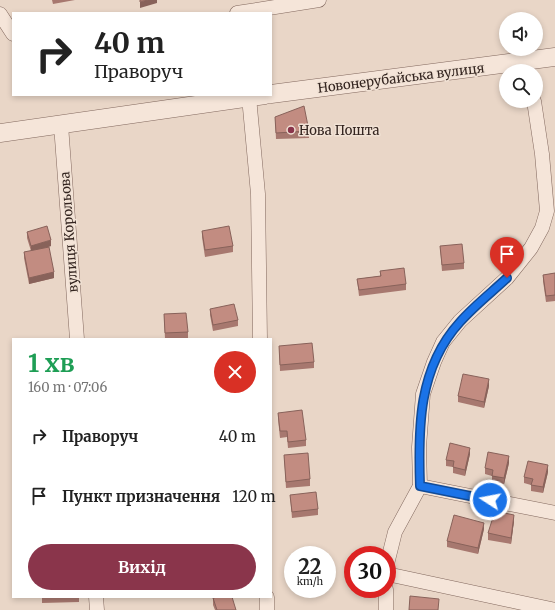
<!DOCTYPE html>
<html lang="uk">
<meta charset="utf-8">
<style>
:root{--surface:#fff;--page:#f6f6f6;--text:#222;--muted:#767676;--accent:#8a354b}
body{margin:0;font-family:Merriweather,serif;background:var(--page);color:var(--text);height:100vh;display:flex;flex-direction:column;font-size:15px;white-space:nowrap}
*{box-sizing:border-box;margin:0}
p{font-size:13px;color:var(--muted)}
.icon{flex:none;width:22px;height:22px;fill:none;stroke:currentColor;stroke-width:2;stroke-linecap:round;stroke-linejoin:round}
.map{position:relative;flex:1;overflow:hidden}
.sheet{position:absolute;left:12px;top:338px;width:260px;height:260px;display:flex;flex-direction:column;background:var(--surface);border-radius:0px;box-shadow:0 2px 6px #0003}
.sheet>*{flex:none}
.top-card{position:absolute;left:12px;top:12px;width:260px;height:84px;border-radius:0px;box-shadow:0 2px 6px #0003;background:#fff;color:var(--text);overflow:hidden}
.tools{position:absolute;left:499px;top:12px;display:grid;gap:8px}
.tools a{display:grid;place-items:center;width:44px;height:44px;border-radius:50%;background:var(--surface);box-shadow:0 2px 6px #0003;font-size:20px}
.speed{position:absolute;left:284px;top:546px;display:flex;gap:8px;font-size:20px;font-weight:700;text-align:center}
.speed>*{display:grid;place-content:center;width:52px;height:52px;border-radius:50%;background:var(--surface);box-shadow:0 2px 6px #0003;line-height:1}
.speed small{font-size:10px;font-weight:400}
.speed .limit{border:6px solid #d22;background:#fff;color:#111}
.pin{position:absolute;display:grid;place-items:center;width:34px;height:34px;color:#fff;margin:-41px -17px;border-radius:50% 50% 50% 0;rotate:-45deg;box-shadow:0 0 4px #0007}
.pin .icon{rotate:45deg}
.me{position:absolute;width:44px;margin:-22px;rotate:281deg;stroke-linejoin:round;filter:drop-shadow(0 0 3px #0008)}
.turn{display:flex;align-items:center;gap:14px;height:84px;padding:0 16px;font-size:18px}
.turn .icon{width:52px;height:52px;stroke-width:2.5}
.turn b{display:block;font-size:28px;line-height:34px}
.round{display:grid;place-items:center;flex:none;width:42px;height:42px;border-radius:21px;background:var(--page)}
.summary{display:flex;align-items:center;justify-content:space-between;height:68px;padding:0 16px}
h1{font-size:24px;font-weight:700;line-height:30px;color:#1e9e55}
.button{display:flex;gap:8px;margin-top:auto;padding:8px 16px}
.button a{flex:1;height:46px;border-radius:24px;background:var(--accent);color:#fff;font-size:16px;font-weight:700;line-height:46px;text-align:center}
ul{padding:0;list-style:none}
li{display:flex;align-items:center;gap:12px;height:60px;padding:0 16px}
li div{flex:1}
li b{display:block;font-size:15px}
li em{font-style:normal}
.map>svg:first-child{display:block}
</style>
<div class="map">
<svg width="555" height="610" viewBox="0 0 555 610">
<rect width="100%" height="100%" fill="#e9d6c7"/>
<g fill="none" stroke-linecap="round" stroke-linejoin="round">
<!-- minor casing -->
<g stroke="#82685e" stroke-width="15">
<g id="minor">
<path d="M237,13L319,0"/>
<path d="M0,14L13,34"/>
<path d="M249,97L258,194L260,339"/>
<path d="M61,125L77,339"/>
<path d="M420,486L555,513"/>
<path d="M387,564L395,532L420,486L419,447L423,394L434,362L443,342L460,321L507,278L531,248L542,228L547,211L542,154L534,101"/>
<path d="M387,574L555,610"/>
<path d="M386,589V610"/>
<path d="M96,597L97,610"/>
<path d="M267,597V610"/>
</g>
</g>
<!-- tertiary casing -->
<g stroke="#82685e" stroke-width="19">
<g id="tertiary">
<path d="M271,94L555,57"/>
<path d="M0,133L265,95"/>
</g>
</g>
<!-- minor -->
<use href="#minor" stroke="#f5e5d9" stroke-width="14"/>
<!-- tertiary -->
<use href="#tertiary" stroke="#f5e5d9" stroke-width="18"/>
</g>
<!-- wall -->
<g fill="#a7786f">
<path d="M52,0H75L53,4Z"/>
<path d="M275,117L309,131V138L276,139Z"/>
<path d="M202,231L233,246V252L205,257L202,237Z"/>
<path d="M27,232L51,246L48,247L54,278L29,284L24,258V252L31,251L27,238Z"/>
<path d="M440,246L464,263V269L442,271Z"/>
<path d="M380,271L406,284V290L359,296L357,279L380,276Z"/>
<path d="M555,273V301L546,302L543,281V275Z"/>
<path d="M210,309L238,320V326L213,331L210,315Z"/>
<path d="M164,314L188,332V338L165,339Z"/>
<path d="M279,346L314,362V368L280,371Z"/>
<path d="M489,386L484,408L458,402V396Z"/>
<path d="M278,413L306,440V446L288,448L287,437L280,438L278,419Z"/>
<path d="M470,454L465,476L453,473V467L446,466V460Z"/>
<path d="M284,455L310,479V486L286,488Z"/>
<path d="M509,463L504,484L492,482V476L485,474V468Z"/>
<path d="M548,472L543,493L531,491V485L524,483V477Z"/>
<path d="M290,495L318,509V515L292,518Z"/>
<path d="M514,521L511,544L488,540V533Z"/>
<path d="M484,529L478,554L447,547V541Z"/>
<path d="M42,597H79V602L42,603Z"/>
<path d="M213,598L236,610H215L213,605Z"/>
</g>
<!-- shaded-wall -->
<g fill="#88625a">
<path d="M148,0H157V3L140,8V2Z"/>
<path d="M51,240V246L31,252V246Z"/>
<path d="M54,272V278L29,284V278Z"/>
<path d="M489,379V386L484,408V402Z"/>
<path d="M470,448V454L465,476V470Z"/>
<path d="M509,456V463L504,484V478Z"/>
<path d="M548,465V472L543,493V487Z"/>
<path d="M514,515V521L511,544V538Z"/>
<path d="M484,523V529L478,554V548Z"/>
</g>
<!-- building -->
<g fill="#c28c81" stroke="#88625a">
<path d="M140,0H148L140,2Z"/>
<path d="M304,106L309,131L276,133L275,117Z"/>
<path d="M47,226L51,240L31,246L27,232Z"/>
<path d="M229,226L233,246L205,250L202,231Z"/>
<path d="M462,244L464,263L442,265L440,246Z"/>
<path d="M49,247L54,272L29,278L24,252Z"/>
<path d="M404,268L406,284L359,290L357,279L381,276L380,271Z"/>
<path d="M555,273V295L546,296L543,275Z"/>
<path d="M234,304L238,320L213,325L210,309Z"/>
<path d="M186,313L188,332L165,333L164,314Z"/>
<path d="M312,343L314,362L280,365L279,346Z"/>
<path d="M463,374L489,379L484,402L458,396Z"/>
<path d="M302,410L306,440L288,442L287,431H280L278,413Z"/>
<path d="M450,443L470,448L465,470L453,467L454,461L446,460Z"/>
<path d="M488,452L509,456L504,478L492,476L493,470L485,468Z"/>
<path d="M308,453L310,479L286,482L284,455Z"/>
<path d="M528,461L548,465L543,487L531,485L533,479L524,477Z"/>
<path d="M316,492L318,509L292,512L290,495Z"/>
<path d="M495,511L514,515L511,538L488,533Z"/>
<path d="M454,515L484,523L478,548L447,541Z"/>
<path d="M410,596L439,599L438,610H409Z"/>
<path d="M218,597H232L236,610H217L213,598Z"/>
</g>
<g fill="none" stroke-linecap="round" stroke-linejoin="round">
<!-- route casing -->
<g stroke="#114b97" stroke-width="10">
<path id="route" d="M490,500L420,486C418,428 418,368 460,322C474,306 492,292 507,278"/>
</g>
<!-- route -->
<use href="#route" stroke="#1a73e8" stroke-width="7"/>
</g>
<!-- markers -->
<circle fill="#8a354b" stroke="#f1e2d5" stroke-width="1.5" cx="291" cy="130" r="4"/>
<g text-anchor="middle" dominant-baseline="central" stroke-width="3" stroke-linejoin="round" paint-order="stroke">
<!-- street labels -->
<g font-size="13" fill="#342520" stroke="#f1e2d5">
<text transform="translate(401 78) rotate(-7)">Новонерубайська вулиця</text>
<text transform="translate(69 232) rotate(-94)">вулиця Корольова</text>
</g>
<!-- poi labels -->
<g font-size="13" fill="#342520" stroke="#f1e2d5" text-anchor="start">
<text x="299" y="130">Нова Пошта</text>
</g>
</g>
</svg>
<div class="tools">
<a><svg class="icon" aria-label="sound" viewBox="0 0 24 24"><path d="M4 9h4l5-4v14l-5-4H4zM17 9q2 3 0 6"/></svg></a>
<a><svg class="icon" aria-label="search" viewBox="0 0 24 24"><circle cx="10" cy="10" r="6"/><path d="M15 15l6 6"/></svg></a>
</div>
<div class="speed"><div>22<small>km/h</small></div><div class="limit">30</div></div>
<div class="pin" style="left:507px;top:278px;background:#d93025"><svg class="icon" aria-label="arrive" viewBox="0 0 24 24"><path d="M6 21V4h12l-3 4 3 4H6"/></svg></div>
<svg class="me" style="left:490px;top:500px" viewBox="-20 -20 40 40"><circle r="17" fill="#1a73e8" stroke="#fff" stroke-width="3"/><path d="M0-11L8 9 0 5-8 9z" fill="#fff"/></svg>
<div class="top-card">
<div class="turn"><svg class="icon" aria-label="right" viewBox="0 0 24 24"><path d="M7 20v-9h11M14 6l5 5-5 5"/></svg><div><b>40 m</b>Праворуч</div></div>
</div>
<section class="sheet">
<div class="summary"><div><h1>1 хв</h1><p>160 m · 07:06</p></div><a class="round" style="background:#d93025;color:#fff"><svg class="icon" aria-label="close" viewBox="0 0 24 24"><path d="M6 6l12 12M18 6L6 18"/></svg></a></div>
<ul>
<li><svg class="icon" aria-label="right" viewBox="0 0 24 24"><path d="M7 20v-9h11M14 6l5 5-5 5"/></svg><div><b>Праворуч</b></div><em>40 m</em></li>
<li><svg class="icon" aria-label="arrive" viewBox="0 0 24 24"><path d="M6 21V4h12l-3 4 3 4H6"/></svg><div><b>Пункт призначення</b></div><em>120 m</em></li>
</ul>
<div class="button"><a>Вихід</a></div>
</section>
</div>
